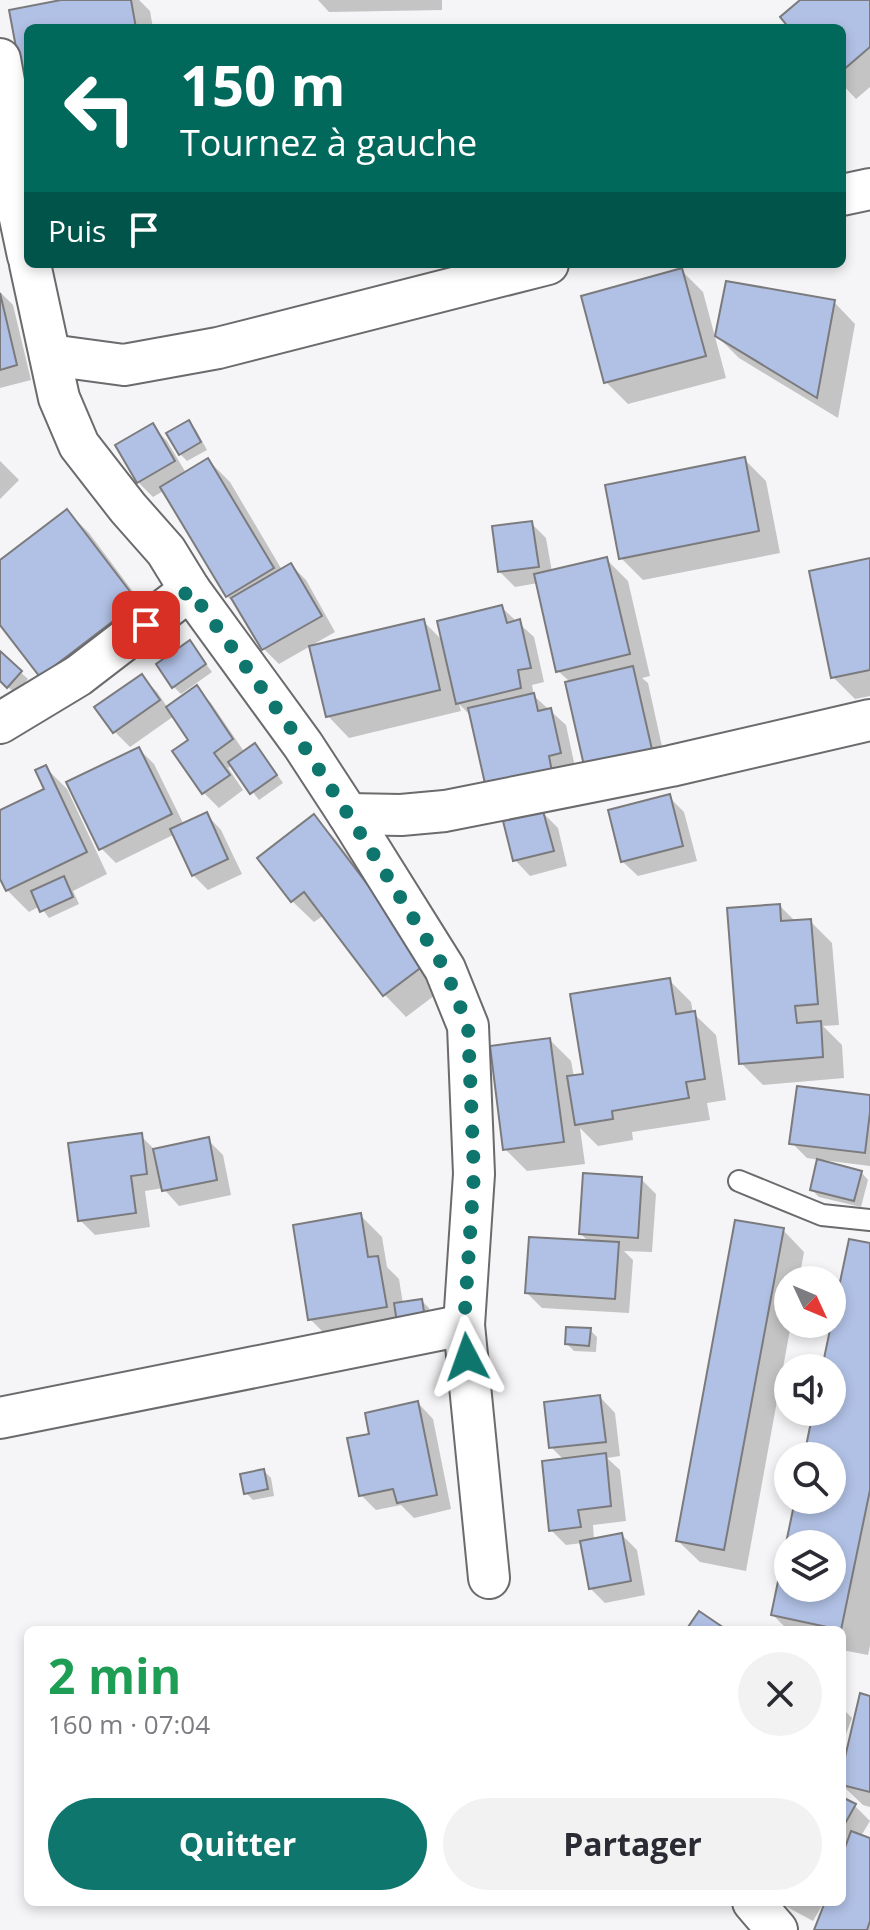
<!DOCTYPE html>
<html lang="fr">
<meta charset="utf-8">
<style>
:root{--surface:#fff;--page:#f2f2f3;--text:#2b2b33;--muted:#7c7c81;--accent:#0f766e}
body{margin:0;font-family:"Open Sans",sans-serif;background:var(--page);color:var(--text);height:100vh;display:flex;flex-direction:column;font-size:30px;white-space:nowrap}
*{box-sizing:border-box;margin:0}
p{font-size:26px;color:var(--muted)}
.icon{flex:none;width:44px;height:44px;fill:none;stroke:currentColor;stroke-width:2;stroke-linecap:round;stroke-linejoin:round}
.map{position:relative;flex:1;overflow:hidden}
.details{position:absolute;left:24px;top:1626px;width:822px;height:280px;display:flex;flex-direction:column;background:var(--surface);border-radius:12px;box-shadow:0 4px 12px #0003}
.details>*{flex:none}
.guide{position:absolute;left:24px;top:24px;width:822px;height:244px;border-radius:12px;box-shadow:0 4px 12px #0003;background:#00695c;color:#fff;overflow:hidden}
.needle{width:52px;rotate:134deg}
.tools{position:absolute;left:774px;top:1266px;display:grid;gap:16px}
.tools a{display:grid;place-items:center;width:72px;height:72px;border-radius:50%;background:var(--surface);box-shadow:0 4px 12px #0003;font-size:40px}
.pin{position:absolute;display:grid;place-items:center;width:68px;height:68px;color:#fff;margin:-34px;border-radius:16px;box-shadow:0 4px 12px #0006}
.me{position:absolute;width:88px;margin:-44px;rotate:356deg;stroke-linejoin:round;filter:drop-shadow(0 0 6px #0008)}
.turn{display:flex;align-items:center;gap:28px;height:168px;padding:0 24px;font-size:36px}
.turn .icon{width:104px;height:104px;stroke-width:2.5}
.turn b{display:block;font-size:56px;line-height:68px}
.then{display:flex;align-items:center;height:76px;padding:0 24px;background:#0003;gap:16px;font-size:30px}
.round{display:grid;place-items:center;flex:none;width:84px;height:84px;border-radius:42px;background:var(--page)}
.head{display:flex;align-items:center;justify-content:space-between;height:136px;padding:0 24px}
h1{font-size:48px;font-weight:700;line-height:60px;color:#1e9e55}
.primary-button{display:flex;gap:16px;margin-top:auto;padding:16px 24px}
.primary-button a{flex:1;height:92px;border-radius:48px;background:var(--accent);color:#fff;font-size:32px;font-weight:700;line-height:92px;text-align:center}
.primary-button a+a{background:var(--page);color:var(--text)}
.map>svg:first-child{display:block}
</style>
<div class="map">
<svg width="870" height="1930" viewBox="0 0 870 1930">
<rect width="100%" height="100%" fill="#f5f5f7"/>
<!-- shadow -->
<g fill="#0003" fill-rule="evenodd">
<path d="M72,0H139L150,11L153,28H28V103L12,11Z"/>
<path d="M318,0H442V10L329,12Z"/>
<path d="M803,0H870V87L856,99L842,84V28H792Z"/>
<path d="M682,271L703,292L726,378L628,404L606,382Z"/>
<path d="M0,292L13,305L31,380L0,388Z"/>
<path d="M834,302L855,324L838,418L739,358L717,336Z"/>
<path d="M188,423L196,430L207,450L187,461L180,454Z"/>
<path d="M152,426L167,441L186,473L208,460L230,482L282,570L291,565L306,580L335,632L279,664L264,649L241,610L227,596L165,490L153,497L138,482Z"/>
<path d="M744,459L766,481L780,553L643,580L621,558Z"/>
<path d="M0,461L19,480L0,499Z"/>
<path d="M67,511L89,533L158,625L63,698L0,622V563Z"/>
<path d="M531,523L546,538L552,572L607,560L628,581L650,676L642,678L648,683L667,769L558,671L538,583L515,587L500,572Z"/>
<path d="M870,560V696L855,699L833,677Z"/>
<path d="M502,608L534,637L544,682L532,685L534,696L566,725L575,767L566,787L472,717L459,704L461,711L349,738L328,716L423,621L444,642Z"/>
<path d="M190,643L212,672L181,694L174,687Z"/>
<path d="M0,654L28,679L16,694L0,680Z"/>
<path d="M142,677L157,692L168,708L196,688L211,703L245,753H262L283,783L259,800L232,765L228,768L243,790L219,808L204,793L175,752L191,740L174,716L130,747L115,732Z"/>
<path d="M139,749L154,764L184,825L206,814L221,830L242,874L208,890L193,875L175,834L116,863L101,848Z"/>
<path d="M45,767L67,789L107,874L73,891L79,904L49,918L40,906L29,912L7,890L0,875V813L46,790Z"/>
<path d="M669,797L684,812L697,861L638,876L622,861Z"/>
<path d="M543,813L558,828L567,866L530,876L515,860Z"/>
<path d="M314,817L335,839L447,986L406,1017L385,995L324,915L314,922L292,901Z"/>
<path d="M780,906L796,922L810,921L832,943L839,1025L823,1026L842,1045L844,1078L763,1085L741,1063Z"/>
<path d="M670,981L691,1002L693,1013L716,1035L726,1100L707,1103L710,1120L632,1132L633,1140L598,1146L580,1128L585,1164L527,1171L505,1149L550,1040L571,1061L574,1077L585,1076Z"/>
<path d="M870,1097V1166L822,1160V1163L861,1172L868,1180L861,1207L819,1197L812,1190L819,1160L807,1158L792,1143Z"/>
<path d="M141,1136L156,1151L208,1140L223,1155L231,1195L179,1206L163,1188L145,1191L150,1227L95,1235L80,1220Z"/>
<path d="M641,1179L656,1194L652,1252L624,1251L633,1260L629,1313L542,1308L527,1293L590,1243L581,1234Z"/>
<path d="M360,1215L382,1237L387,1267L399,1279L403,1304L422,1301L429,1308L431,1325L332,1341L310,1319Z"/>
<path d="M783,1230L804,1252L799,1280H788V1324H791L746,1571L700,1562L678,1541Z"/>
<path d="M870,1245V1645L868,1655L842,1650V1630H788L773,1615L797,1500H832V1456H806L815,1412H832V1368H824ZM788,1544H832V1588H788Z"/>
<path d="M590,1330L597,1337L596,1352L574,1351L567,1344Z"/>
<path d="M600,1397L615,1413L620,1456L607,1458L620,1470L626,1521L593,1525L594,1540L622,1535L637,1550L645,1595L605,1603L590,1588L582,1543L566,1545L551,1530L564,1460L551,1447Z"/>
<path d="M418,1403L433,1419L451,1509L414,1518L401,1505L376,1510L361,1495L371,1435Z"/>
<path d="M264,1471L271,1478L274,1496L253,1500L246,1493Z"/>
<path d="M870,1698V1807L863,1805L842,1785V1779Z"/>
<path d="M842,1708L852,1718L842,1745Z"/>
<path d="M842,1799L855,1806L870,1821L861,1836L870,1840V1930H816L827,1902H842Z"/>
<path d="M778,1902H824L813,1921Z"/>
</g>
<!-- building -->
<g fill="#b1c1e5" stroke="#7b7b7d" stroke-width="2" fill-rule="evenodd">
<path d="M61,0H131L136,28H28L27,106L9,10Z"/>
<path d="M800,0H870V47L842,71V28H789L780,17Z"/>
<path d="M682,268L706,356L604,383L581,296Z"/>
<path d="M726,281L835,300L817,398L715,336Z"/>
<path d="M0,293L17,365L0,370Z"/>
<path d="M189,420L201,442L179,455L166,433Z"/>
<path d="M153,423L175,461L137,483L115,445Z"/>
<path d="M745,457L759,531L619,559L605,485Z"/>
<path d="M208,458L274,568L226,597L160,487Z"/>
<path d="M67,509L138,602L40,677L0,625V560Z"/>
<path d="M532,521L539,567L498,572L492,526Z"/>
<path d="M607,557L630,654L556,672L534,574Z"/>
<path d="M870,558V670L831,678L809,571Z"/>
<path d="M291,563L322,616L262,650L231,598Z"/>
<path d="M502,605L507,623L520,619L531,668L518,670L521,688L456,704L437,621Z"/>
<path d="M424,619L440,690L326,717L309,646Z"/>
<path d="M190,640L206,664L172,688L156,664Z"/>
<path d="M0,651L22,671L7,688L0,681Z"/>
<path d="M633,666L653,754L585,770L565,682Z"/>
<path d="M142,674L160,700L113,733L94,707Z"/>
<path d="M197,685L233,739L214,753L230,775L202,794L172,751L188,740L166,707Z"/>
<path d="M534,693L538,711L551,708L561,753L549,756L552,772L486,788L468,708Z"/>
<path d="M255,743L277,775L250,794L228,762Z"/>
<path d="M139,747L172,814L99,850L66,782Z"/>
<path d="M46,765L87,852L6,891L0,879V810L44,789L35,770Z"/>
<path d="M670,794L683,846L621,862L608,810Z"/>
<path d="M543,811L554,851L513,861L503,821Z"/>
<path d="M207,812L228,859L192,876L170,829Z"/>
<path d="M314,814L427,963L383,996L304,892L291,902L257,858Z"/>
<path d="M64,876L73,897L40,912L31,891Z"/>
<path d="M780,904L781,921L811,919L818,1004L795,1006L797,1023L821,1021L823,1057L739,1064L727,908Z"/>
<path d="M670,978L676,1014L695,1011L705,1079L686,1082L689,1098L612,1111L613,1119L575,1125L567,1076L583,1074L570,994Z"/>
<path d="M550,1038L564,1142L503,1150L490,1046Z"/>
<path d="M797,1086L870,1095V1112L865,1153L789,1144Z"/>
<path d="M142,1133L147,1174L131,1176L136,1213L78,1221L68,1143Z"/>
<path d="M209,1137L217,1180L162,1191L153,1149Z"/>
<path d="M817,1159L862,1171L854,1201L810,1190Z"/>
<path d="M583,1173L642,1177L638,1238L579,1234Z"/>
<path d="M361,1213L368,1257L378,1256L387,1307L308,1320L293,1225Z"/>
<path d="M735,1220L784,1228L724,1550L676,1541Z"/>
<path d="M529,1237L619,1242L615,1299L525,1293Z"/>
<path d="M849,1239L870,1243V1490L841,1630L771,1615L795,1500H832V1456H804L813,1412H832V1368H822ZM788,1544H832V1588H788Z"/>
<path d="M422,1299L425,1318L397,1323L394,1303Z"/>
<path d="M566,1327L591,1328L589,1346L565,1344Z"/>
<path d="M600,1395L606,1442L549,1448L544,1402Z"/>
<path d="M418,1401L437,1495L397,1503L393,1489L359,1496L347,1438L369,1434L365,1413Z"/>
<path d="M606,1453L611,1506L578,1510L581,1527L549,1531L542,1461Z"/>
<path d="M264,1469L268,1489L244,1494L240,1474Z"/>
<path d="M622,1533L631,1581L589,1589L580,1541Z"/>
<path d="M699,1611L727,1630H686Z"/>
<path d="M860,1693L870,1696V1792L842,1785V1770Z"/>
<path d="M842,1797L856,1804L842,1829Z"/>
<path d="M851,1831L870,1838V1921L867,1930H814L825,1902H842V1856Z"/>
</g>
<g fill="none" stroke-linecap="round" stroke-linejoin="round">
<!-- lane casing -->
<g stroke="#6b6b6d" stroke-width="24">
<path id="lane" d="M739,1181L822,1215L870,1220"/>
</g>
<!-- street casing -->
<g stroke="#6b6b6d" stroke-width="44">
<g id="street">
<path d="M0,59L7,98L14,190"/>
<path d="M0,190H14L28,256"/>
<path d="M842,195L870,189"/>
<path d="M50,355L124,365L218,348L548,264"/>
<path d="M190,590L303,745L348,814L445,969L468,1026L474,1174L464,1325L489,1578"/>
<path d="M0,723L78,676L190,590L166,551L128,508L79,445L59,398L30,264"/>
<path d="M348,814L401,815L445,811L671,766L870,720"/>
<path d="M0,1418L464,1325"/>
<path d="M753,1902L777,1930"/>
</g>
</g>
<!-- lane -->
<use href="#lane" stroke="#fff" stroke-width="20"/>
<!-- street -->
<use href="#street" stroke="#fff" stroke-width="40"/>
</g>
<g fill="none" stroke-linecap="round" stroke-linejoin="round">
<!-- route -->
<path stroke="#0f766e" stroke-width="14" stroke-dasharray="0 25.2" d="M146,625L190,590L303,745L364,839L445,969L468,1026L474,1174L464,1325L467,1357"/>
</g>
</svg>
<div class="tools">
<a><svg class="needle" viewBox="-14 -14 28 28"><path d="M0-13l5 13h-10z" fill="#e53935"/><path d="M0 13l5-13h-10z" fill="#7c7c81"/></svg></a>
<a><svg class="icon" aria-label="sound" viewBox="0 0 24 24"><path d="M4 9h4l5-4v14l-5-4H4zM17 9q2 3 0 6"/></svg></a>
<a><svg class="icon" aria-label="search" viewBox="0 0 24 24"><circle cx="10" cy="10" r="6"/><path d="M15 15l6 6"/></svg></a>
<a><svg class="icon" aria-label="layers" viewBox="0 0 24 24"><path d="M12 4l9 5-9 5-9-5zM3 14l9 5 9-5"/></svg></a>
</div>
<div class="pin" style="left:146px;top:625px;background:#d93025"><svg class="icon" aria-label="arrive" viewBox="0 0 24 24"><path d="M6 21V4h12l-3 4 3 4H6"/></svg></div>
<svg class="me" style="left:467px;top:1357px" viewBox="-20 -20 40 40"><path d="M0-17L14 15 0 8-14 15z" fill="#0f766e" stroke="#fff" stroke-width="4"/></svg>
<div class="guide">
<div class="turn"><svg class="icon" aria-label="left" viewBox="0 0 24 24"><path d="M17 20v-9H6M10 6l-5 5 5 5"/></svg><div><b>150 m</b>Tournez à gauche</div></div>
<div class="then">Puis<svg class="icon" aria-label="arrive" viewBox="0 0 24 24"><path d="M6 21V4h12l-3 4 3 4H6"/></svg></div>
</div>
<section class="details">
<div class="head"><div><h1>2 min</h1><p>160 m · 07:04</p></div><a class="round"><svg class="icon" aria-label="close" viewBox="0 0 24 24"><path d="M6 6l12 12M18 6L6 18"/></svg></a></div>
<div class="primary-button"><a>Quitter</a><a>Partager</a></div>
</section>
</div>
